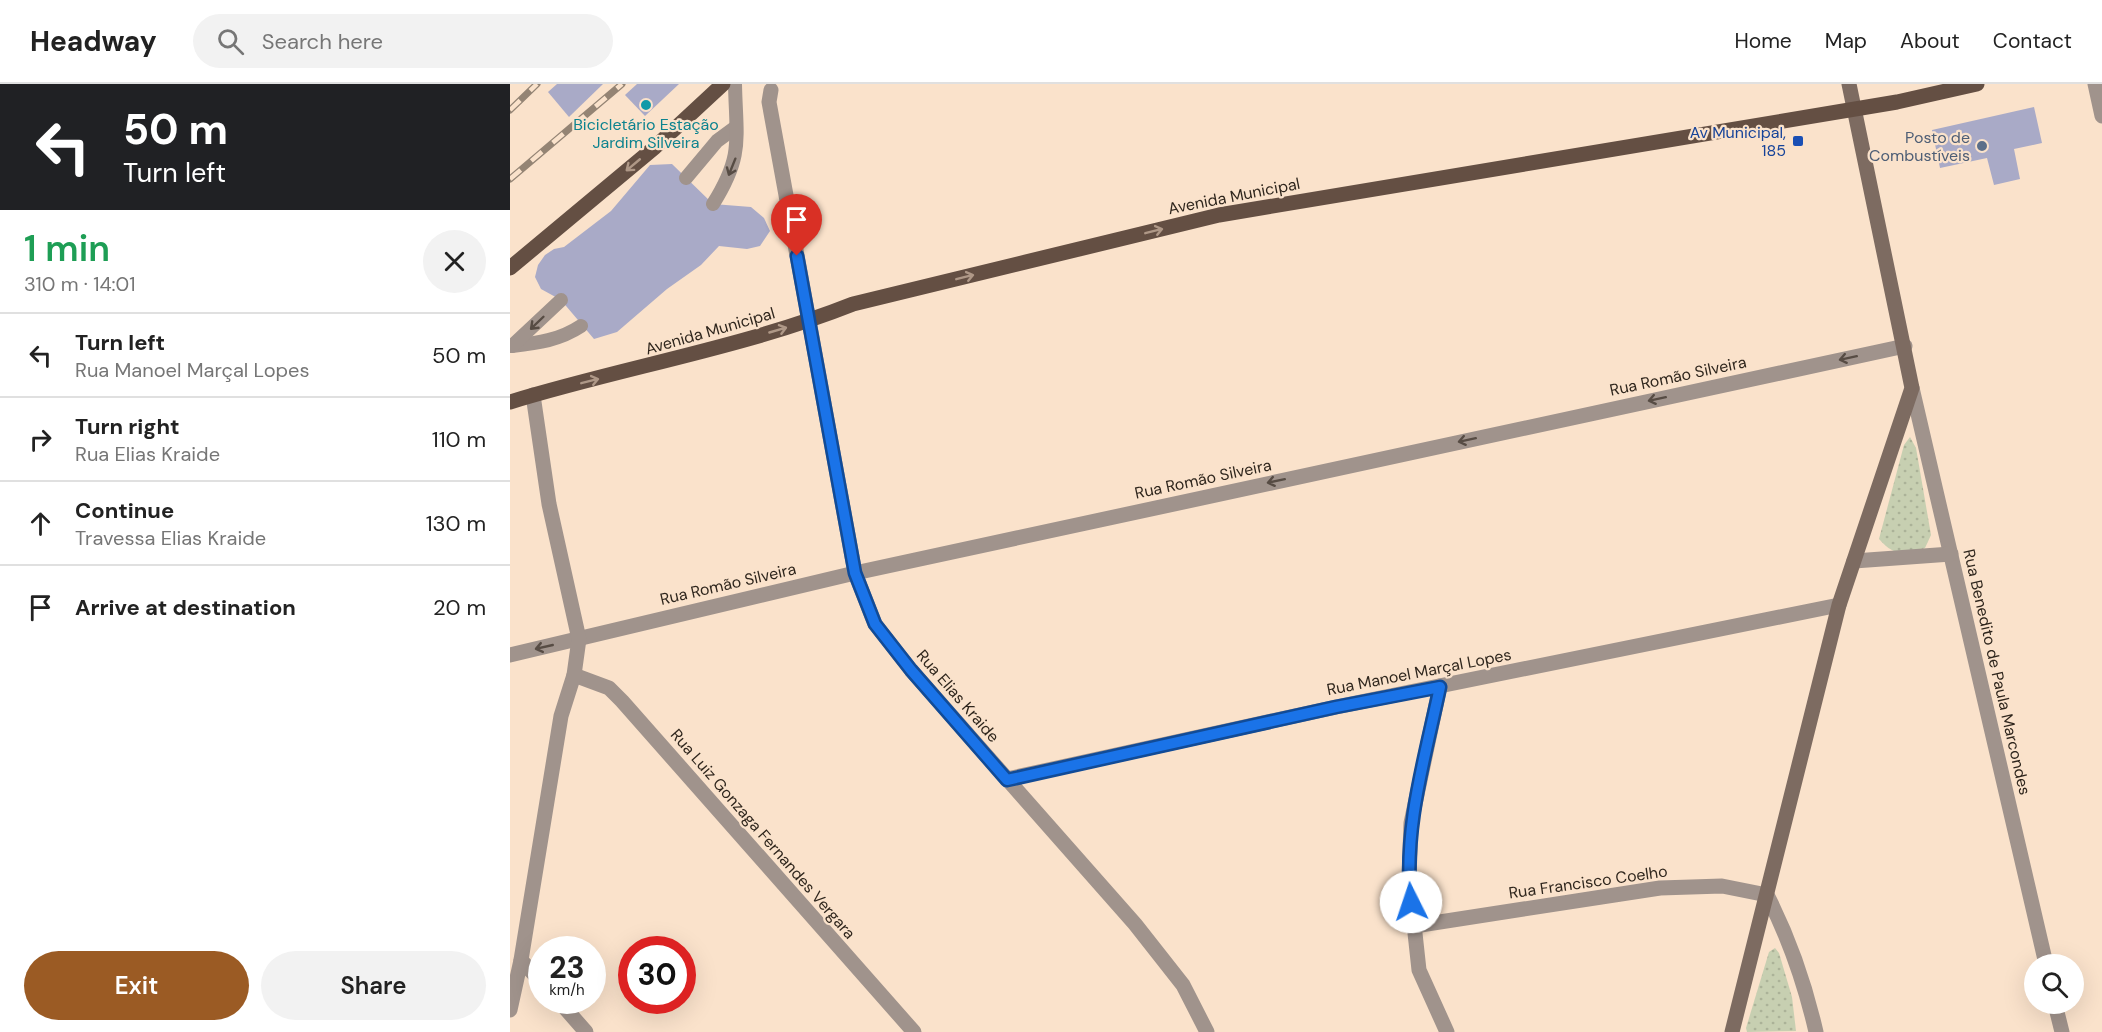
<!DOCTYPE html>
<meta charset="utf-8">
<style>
:root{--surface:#fff;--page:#f2f2f2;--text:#222;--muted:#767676;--line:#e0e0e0;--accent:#9b5b24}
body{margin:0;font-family:"DM Sans",sans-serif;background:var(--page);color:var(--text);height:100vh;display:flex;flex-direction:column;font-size:22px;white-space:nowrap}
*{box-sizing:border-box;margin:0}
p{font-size:20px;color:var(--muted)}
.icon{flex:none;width:33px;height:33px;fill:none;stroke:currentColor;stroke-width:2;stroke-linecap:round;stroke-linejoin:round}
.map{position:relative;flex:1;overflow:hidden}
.drawer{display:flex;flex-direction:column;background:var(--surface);width:510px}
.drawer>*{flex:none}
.top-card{background:#202124;color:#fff;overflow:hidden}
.fabs{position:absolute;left:1514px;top:870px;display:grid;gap:12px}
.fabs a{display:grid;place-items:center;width:60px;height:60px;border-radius:50%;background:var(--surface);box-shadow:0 6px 24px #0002;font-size:30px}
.speed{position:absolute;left:18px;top:852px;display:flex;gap:12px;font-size:30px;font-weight:700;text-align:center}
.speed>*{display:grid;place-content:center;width:78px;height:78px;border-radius:50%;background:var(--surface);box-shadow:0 6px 24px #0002;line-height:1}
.speed small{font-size:15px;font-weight:400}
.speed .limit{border:9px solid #d22;background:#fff;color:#111}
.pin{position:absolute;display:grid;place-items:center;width:51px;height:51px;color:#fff;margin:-62px -26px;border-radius:50% 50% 50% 0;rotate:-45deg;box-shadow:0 0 6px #0007}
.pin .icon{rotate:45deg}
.me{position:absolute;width:66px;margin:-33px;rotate:356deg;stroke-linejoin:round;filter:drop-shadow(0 0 4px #0008)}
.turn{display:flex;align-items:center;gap:21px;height:126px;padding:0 24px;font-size:27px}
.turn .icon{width:78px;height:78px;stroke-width:2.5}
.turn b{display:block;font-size:42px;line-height:51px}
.round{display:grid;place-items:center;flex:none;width:63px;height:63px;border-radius:32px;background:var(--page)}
.overview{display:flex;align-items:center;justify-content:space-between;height:102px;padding:0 24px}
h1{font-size:36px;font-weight:600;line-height:45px;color:#1e9e55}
.button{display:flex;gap:12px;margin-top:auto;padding:12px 24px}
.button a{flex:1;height:69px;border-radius:36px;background:var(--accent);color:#fff;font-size:24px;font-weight:600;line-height:69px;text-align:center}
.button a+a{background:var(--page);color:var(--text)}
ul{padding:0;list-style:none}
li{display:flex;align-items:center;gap:18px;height:84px;padding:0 24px;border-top:2px solid var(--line)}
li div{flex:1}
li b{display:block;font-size:22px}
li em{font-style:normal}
header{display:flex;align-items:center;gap:36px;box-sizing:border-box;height:84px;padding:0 30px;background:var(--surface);border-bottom:2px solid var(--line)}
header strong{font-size:28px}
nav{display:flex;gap:33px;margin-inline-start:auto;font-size:21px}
.search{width:420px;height:54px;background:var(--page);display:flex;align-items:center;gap:15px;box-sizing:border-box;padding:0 21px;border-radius:33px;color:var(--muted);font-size:22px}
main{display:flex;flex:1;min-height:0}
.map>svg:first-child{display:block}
</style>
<header>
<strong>Headway</strong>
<div class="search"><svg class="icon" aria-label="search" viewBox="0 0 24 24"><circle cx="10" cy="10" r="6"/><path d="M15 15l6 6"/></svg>Search here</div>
<nav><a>Home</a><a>Map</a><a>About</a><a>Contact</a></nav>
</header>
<main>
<section class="drawer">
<div class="top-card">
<div class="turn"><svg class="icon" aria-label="left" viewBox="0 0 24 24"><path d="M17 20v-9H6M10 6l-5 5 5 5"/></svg><div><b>50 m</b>Turn left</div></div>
</div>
<div class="overview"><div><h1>1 min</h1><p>310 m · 14:01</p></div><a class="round"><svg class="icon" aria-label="close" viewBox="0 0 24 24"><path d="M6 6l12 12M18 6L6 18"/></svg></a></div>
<ul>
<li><svg class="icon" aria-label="left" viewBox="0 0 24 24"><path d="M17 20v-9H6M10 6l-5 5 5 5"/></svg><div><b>Turn left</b><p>Rua Manoel Marçal Lopes</p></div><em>50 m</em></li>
<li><svg class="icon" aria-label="right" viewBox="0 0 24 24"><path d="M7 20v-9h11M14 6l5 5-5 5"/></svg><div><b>Turn right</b><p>Rua Elias Kraide</p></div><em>110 m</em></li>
<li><svg class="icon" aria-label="ahead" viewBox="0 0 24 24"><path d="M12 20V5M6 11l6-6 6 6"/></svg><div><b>Continue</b><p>Travessa Elias Kraide</p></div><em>130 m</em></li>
<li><svg class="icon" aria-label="arrive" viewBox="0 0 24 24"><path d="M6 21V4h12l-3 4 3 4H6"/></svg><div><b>Arrive at destination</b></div><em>20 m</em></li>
</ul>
<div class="button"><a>Exit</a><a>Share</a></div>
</section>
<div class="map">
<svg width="1592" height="948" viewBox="0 0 1592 948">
<defs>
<pattern id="grass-dots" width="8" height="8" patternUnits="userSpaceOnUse" patternTransform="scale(1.5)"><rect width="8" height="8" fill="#c7cfb1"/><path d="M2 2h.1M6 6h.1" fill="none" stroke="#abb298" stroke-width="1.8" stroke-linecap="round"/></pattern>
</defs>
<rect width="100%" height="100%" fill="#fae2cb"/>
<!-- grass -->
<g fill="url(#grass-dots)">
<path d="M1400,353L1406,364L1421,451L1415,464C1394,472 1384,472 1369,455L1394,361Z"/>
<path d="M1265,864L1269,869L1282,913L1286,947L1237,948L1236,944L1259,868Z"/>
</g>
<!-- building -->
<g fill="#a9aac7">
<path d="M47,0H93L59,33L38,8Z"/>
<path d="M127,0H169L135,32L115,11Z"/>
<path d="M1524,23L1532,59L1504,65L1510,95L1484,101L1477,74L1430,84L1422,46Z"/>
<path d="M162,80L203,120L241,123L254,134L260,147L250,162L237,165L209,162L191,181L157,205L107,248L84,255L51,216L31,205L25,193L28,181L35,171L44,165L54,163L101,127L140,81Z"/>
</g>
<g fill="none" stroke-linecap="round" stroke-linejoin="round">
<!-- service -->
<g stroke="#a0938c" stroke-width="14">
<path d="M176,94L207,57L226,43"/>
<path d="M203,120C234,71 226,54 225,0"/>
<path d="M2,262C28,259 50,256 71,242"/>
<path d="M2,262L51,216"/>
</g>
<!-- minor -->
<g stroke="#a0938c" stroke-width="15">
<path d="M1585,0L1592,32"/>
<path d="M261,6L259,18L345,489L365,540L401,586L625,840L673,901L697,948"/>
<path d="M1402,304L1536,880"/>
<path d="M1344,477L1441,470"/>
<path d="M0,571L345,489L1395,262"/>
<path d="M64,591L99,604L112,617L404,948"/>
<path d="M930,602L901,739L899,794L909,886L937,948"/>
<path d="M497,695L826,623L1329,521"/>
<path d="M904,842L1150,804L1212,802L1257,811C1280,856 1295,900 1306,948"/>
<path d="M11,876L32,899"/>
<path d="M48,916L76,948"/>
<path d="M1545,920L1552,948"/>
</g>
<!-- tertiary -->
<path stroke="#a0938c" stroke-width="15" d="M0,926L11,876L51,632L64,591L69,555L39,420L23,311"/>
<!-- secondary -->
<path stroke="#7d6b61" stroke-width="15" d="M1222,948L1329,521L1402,304L1339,0"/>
<!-- primary -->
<g stroke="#644f43" stroke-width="15">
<path d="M0,184L144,64L213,0"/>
<path d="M0,318C114,283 232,264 343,220L709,131L1387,18L1467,0"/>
</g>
<!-- rail casing -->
<g stroke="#948474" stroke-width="7">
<g id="rail">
<path d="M0,26L27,0"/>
<path d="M0,95L112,0"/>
</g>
</g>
<!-- rail -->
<use href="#rail" stroke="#fae2cb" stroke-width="4.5" stroke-dasharray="14" stroke-linecap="butt"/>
</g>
<!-- one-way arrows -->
<defs><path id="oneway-shaft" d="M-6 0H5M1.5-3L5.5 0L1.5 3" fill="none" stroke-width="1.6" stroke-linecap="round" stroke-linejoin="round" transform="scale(1.5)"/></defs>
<g stroke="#af9887">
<use href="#oneway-shaft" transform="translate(123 81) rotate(140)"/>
<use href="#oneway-shaft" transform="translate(644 147) rotate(-14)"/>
<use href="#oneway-shaft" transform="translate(455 193) rotate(-14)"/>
<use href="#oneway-shaft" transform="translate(268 246) rotate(-16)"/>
<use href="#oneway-shaft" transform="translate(80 297) rotate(-14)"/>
</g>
<g stroke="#574c44">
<use href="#oneway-shaft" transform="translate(222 83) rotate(112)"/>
<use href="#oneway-shaft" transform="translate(27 239) rotate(136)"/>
<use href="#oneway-shaft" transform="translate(1338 274) rotate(168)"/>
<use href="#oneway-shaft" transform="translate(1147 315) rotate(168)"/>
<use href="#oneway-shaft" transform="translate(957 356) rotate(168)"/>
<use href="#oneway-shaft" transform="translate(766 397) rotate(168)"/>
<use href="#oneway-shaft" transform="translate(34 563) rotate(167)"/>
</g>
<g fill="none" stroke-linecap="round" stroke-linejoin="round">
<!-- route casing -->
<g stroke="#114b97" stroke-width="15">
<path id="route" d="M287,172L345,489L365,540L401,586L497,696L826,623L930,603C915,674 893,745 901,818"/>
</g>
<!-- route -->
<use href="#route" stroke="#1a73e8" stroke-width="10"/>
</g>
<!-- markers -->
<circle fill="#0f9aa8" stroke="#fae2cb" stroke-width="2" cx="136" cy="21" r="6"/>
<rect fill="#1a4fb4" stroke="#fae2cb" stroke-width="2" x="1282" y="51" width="12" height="12" rx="3"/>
<circle fill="#5c6f8a" stroke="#fae2cb" stroke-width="2" cx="1472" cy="62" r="6"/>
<g text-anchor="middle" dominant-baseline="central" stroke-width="4.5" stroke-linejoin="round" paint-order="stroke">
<!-- culture labels -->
<g font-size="16" fill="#0d838f" stroke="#fae2cb">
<text x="136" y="40">Bicicletário Estação<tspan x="136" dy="18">Jardim Silveira</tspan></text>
</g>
<!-- transit labels -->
<g font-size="16" fill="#164399" stroke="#fae2cb" text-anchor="end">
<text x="1276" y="48">Av Municipal,<tspan x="1276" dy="18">185</tspan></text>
</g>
<!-- service labels -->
<g font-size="16" fill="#4e5e75" stroke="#fae2cb" text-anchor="end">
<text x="1460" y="53">Posto de<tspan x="1460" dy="18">Combustíveis</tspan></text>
</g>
<!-- street labels -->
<g font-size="16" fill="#2f261d" stroke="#fae2cb">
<text transform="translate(724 112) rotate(-11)">Avenida Municipal</text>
<text transform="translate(200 247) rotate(-16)">Avenida Municipal</text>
<text transform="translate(1168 292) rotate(-12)">Rua Romão Silveira</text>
<text transform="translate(693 395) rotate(-12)">Rua Romão Silveira</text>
<text transform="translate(218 500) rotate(-13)">Rua Romão Silveira</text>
<text transform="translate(909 588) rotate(-11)">Rua Manoel Marçal Lopes</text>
<text transform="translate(1487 588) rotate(77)">Rua Benedito de Paula Marcondes</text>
<text transform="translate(448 612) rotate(49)">Rua Elias Kraide</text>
<text transform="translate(253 750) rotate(49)">Rua Luiz Gonzaga Fernandes Vergara</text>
<text transform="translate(1078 798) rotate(-8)">Rua Francisco Coelho</text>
</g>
</g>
</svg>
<div class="fabs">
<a><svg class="icon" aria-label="search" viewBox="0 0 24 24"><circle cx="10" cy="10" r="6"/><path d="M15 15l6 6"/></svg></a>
</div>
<div class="speed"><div>23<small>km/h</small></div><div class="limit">30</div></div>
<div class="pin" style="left:287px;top:172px;background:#d93025"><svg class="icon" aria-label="arrive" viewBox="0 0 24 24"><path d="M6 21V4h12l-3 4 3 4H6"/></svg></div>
<svg class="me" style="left:901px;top:818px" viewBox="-20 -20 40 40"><circle r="19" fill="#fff"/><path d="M0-13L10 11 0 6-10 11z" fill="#1a73e8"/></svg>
</div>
</main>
